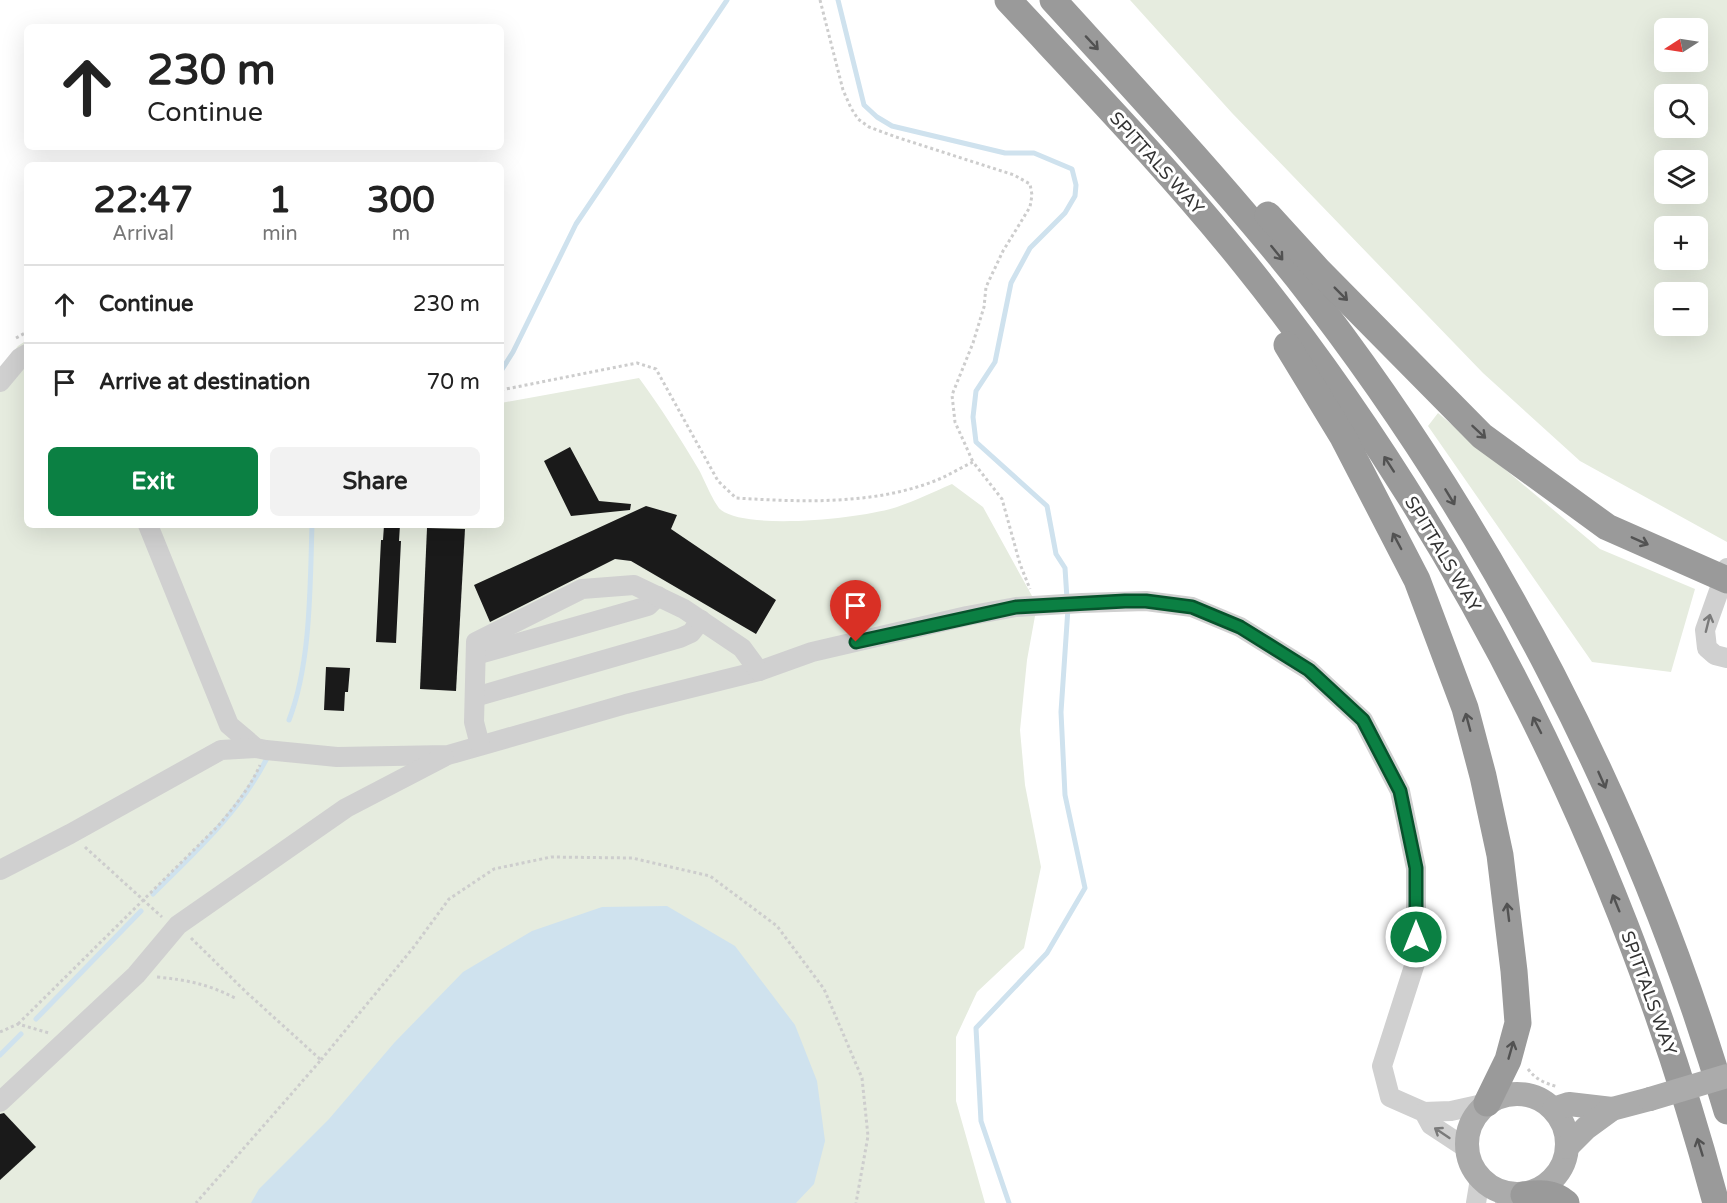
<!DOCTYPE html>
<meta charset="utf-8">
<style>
:root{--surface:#fff;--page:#f2f2f2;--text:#222;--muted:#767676;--line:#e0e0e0;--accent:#0b8043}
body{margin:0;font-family:"Varela Round",sans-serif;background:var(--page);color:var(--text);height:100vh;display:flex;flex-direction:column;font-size:22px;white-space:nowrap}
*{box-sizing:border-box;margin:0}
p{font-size:20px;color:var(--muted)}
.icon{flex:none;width:33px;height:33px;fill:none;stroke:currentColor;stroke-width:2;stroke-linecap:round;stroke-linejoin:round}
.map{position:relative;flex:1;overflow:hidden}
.details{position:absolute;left:24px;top:162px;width:480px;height:366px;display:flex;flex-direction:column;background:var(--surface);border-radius:9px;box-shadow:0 6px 24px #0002}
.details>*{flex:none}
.hud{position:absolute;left:24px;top:24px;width:480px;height:126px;border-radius:9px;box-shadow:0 6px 24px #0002;background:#fff;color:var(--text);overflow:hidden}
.needle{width:39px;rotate:258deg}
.controls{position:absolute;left:1654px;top:18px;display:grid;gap:12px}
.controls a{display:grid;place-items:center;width:54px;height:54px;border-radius:9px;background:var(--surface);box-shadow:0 6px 24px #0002;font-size:30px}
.pin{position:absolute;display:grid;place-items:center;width:51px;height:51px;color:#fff;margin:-62px -26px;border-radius:50% 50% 50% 0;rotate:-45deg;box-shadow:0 0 6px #0007}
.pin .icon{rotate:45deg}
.me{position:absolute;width:66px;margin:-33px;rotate:0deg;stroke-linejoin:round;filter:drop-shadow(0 0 4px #0008)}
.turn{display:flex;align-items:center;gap:21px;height:126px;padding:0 24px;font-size:27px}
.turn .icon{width:78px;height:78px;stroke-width:2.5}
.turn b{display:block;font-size:42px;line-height:51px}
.eta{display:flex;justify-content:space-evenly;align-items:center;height:102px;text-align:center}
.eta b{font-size:36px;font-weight:700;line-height:42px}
.cta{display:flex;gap:12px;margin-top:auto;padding:12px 24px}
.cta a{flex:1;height:69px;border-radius:9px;background:var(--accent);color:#fff;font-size:24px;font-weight:700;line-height:69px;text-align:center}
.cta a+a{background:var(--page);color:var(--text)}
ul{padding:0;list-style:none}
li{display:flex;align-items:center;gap:18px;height:78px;padding:0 24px;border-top:2px solid var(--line)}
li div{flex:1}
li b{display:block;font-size:22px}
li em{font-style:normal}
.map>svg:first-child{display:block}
</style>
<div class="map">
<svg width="1727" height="1203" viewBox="0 0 1727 1203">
<rect width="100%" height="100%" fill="#fff"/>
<!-- green -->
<g fill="#e6ecdf" fill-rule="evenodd">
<path d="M1130,0H1727V542L1580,461L1483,373L1232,113ZM1665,28H1698V62H1665ZM1665,94H1698V128H1665ZM1665,160H1698V194H1665ZM1665,226H1698V260H1665ZM1665,292H1698V326H1665Z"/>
<path d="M27,340V525H501V403L639,378C661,408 680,438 699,470C704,479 714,504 721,510C749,531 864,518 897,507C915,501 933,492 952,484L983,507L1037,605L1027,660L1020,730L1025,785L1041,867L1024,948L977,992L956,1037V1101L985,1203H0V368L18,346Z"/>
<path d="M1438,413L1600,549L1695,589L1671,672L1592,662L1428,426Z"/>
</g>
<!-- water -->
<path fill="#cfe2ee" d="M667,906L735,946L795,1025L817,1081L825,1141L814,1184L796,1203H251L259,1189L329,1119L394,1043L463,972L532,931L602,907Z"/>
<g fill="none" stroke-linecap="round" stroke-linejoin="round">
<!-- stream -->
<g stroke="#cfe2ee" stroke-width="5">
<path d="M838,0L864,105L877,117L892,126L1005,153H1034L1072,169L1076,185L1075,196L1065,213L1030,248L1011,283L995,362L976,391L973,417L976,442L1047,506L1056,554L1065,568L1067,599"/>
<path d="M501,371L513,352L576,224L727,0"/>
<path d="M289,720C311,663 310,586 312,525"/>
<path d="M153,894C195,852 239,813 267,758"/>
<path d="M36,1019L141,911"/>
<path d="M0,1055L21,1034"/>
<path d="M1009,1203L981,1121L976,1028L1047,953L1085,888L1065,795L1061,712L1068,608"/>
</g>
</g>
<!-- building -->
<g fill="#1a1a1a">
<path d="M570,447L599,501L631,504L630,510L571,516L544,461Z"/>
<path d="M646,506L677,515L671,529L776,600L756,634L631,561L615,559L490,622L474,585Z"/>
<path d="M384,525H400L399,541H401L396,643L376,642L381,540H383Z"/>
<path d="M427,528L465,529L456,691L420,689Z"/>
<path d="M326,667L350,668L348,692H345L344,711L324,710Z"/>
<path d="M4,1113L36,1147L0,1180V1114Z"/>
</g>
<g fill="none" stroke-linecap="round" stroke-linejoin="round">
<!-- path -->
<g stroke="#cdcdcd" stroke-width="3" stroke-dasharray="3 3" stroke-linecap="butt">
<path d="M820,0L843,90L851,108L858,119L869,127L896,137L1014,175L1030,184L1032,195L1030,207L1003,251L986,287L984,307L973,343L952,395L955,422L973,462"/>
<path d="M16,338L27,332"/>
<path d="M501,390L637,363L656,369L718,481L736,498C801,502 870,505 932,482C946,477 960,468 973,462L1002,499L1020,564L1030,589"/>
<path d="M85,847L162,917"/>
<path d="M191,938L246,992L321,1060L196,1203"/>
<path d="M157,977C187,980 208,984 235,998"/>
<path d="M18,1024L218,826C234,807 250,788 260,765"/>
<path d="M0,1032L18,1024L49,1033"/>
<path d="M321,1060L413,948L449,899L494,869L551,857L632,858L710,876L777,926L824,989L862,1078L868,1136L856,1203"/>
<path d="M1528,1069C1536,1080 1545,1083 1558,1087"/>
</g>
<!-- minor -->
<g stroke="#d0d0d0" stroke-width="20">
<path d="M0,382L20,358L27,354"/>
<path d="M148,525L229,725L256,748L266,750L337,757L448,755L626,704L759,671L812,652L967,616L1016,607L1082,603L1146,601L1192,607L1240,627L1309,670L1363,720L1400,791L1416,868V960L1382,1066L1390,1097L1424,1112L1431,1125L1466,1148"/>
<path d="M1727,568L1705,630L1707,648L1715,655L1727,658"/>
<path d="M476,655L648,606L658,596"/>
<path d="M475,697L680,638L691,633L701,620"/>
<path d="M480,745L474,722L476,642L582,589L634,585L684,609L742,648L759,671"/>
<path d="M0,870L70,834L221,750L256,748"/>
<path d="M0,1102L136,975L178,925L346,808L444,757"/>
<path d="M1424,1112L1451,1111L1487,1103"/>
<path d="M1476,1203L1480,1179"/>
<path d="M1505,1203L1520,1195"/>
</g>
<!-- major -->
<g stroke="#ababab" stroke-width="24">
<circle cx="1517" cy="1144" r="50"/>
<path d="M1554,1109L1569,1104L1612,1109"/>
<path d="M1567,1147L1586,1128L1612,1109L1650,1099"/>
</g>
<!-- highway -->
<g stroke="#9a9a9a" stroke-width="27">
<path d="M1008,0C1089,87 1171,172 1245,264C1466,539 1625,863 1716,1203"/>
<path d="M1053,0C1136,91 1220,181 1297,277C1489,521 1640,813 1727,1111"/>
<path d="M1268,215L1319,271L1482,436L1607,527L1727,580"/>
<path d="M1287,345L1343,437L1417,580L1465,708L1483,776L1500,855L1514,971L1518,1023L1508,1060L1487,1103"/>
<path d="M1524,1195C1540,1193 1553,1192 1566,1203"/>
</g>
<!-- major-bridge -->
<path stroke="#ababab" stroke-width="24" d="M1650,1099L1727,1076"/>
</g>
<!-- one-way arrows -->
<defs><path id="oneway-shaft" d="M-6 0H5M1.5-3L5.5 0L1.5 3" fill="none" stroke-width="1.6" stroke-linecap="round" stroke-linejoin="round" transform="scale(1.5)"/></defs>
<g stroke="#525252">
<use href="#oneway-shaft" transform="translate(1092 43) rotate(47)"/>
<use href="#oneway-shaft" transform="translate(1277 253) rotate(51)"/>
<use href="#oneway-shaft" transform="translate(1341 294) rotate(45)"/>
<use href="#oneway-shaft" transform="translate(1479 432) rotate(43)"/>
<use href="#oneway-shaft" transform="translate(1389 464) rotate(-123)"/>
<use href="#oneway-shaft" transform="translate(1450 497) rotate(59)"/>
<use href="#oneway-shaft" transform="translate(1397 541) rotate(-118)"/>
<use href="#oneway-shaft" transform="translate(1640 541) rotate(24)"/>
<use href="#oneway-shaft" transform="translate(1468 722) rotate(-105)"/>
<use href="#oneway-shaft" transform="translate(1537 725) rotate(-117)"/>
<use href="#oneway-shaft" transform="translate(1602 780) rotate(66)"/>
<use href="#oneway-shaft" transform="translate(1616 903) rotate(-112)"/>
<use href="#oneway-shaft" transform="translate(1508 912) rotate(-97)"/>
<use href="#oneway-shaft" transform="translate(1511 1050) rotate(-74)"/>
<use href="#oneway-shaft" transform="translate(1700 1147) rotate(-107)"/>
</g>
<g stroke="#7a7a7a">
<use href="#oneway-shaft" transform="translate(1708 623) rotate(-76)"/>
<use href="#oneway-shaft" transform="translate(1442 1133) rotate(-146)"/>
</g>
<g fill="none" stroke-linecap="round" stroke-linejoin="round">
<!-- route casing -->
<g stroke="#07532c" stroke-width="15">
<path id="route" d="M856,642L1016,607L1125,601H1146L1192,607L1240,627L1309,670L1363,720L1400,791L1416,868V937"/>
</g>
<!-- route -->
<use href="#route" stroke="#0b8043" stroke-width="10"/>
</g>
<g text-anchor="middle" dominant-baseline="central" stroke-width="6" stroke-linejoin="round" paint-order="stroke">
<!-- street labels -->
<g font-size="18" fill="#333" stroke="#fff">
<text transform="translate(1157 163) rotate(48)">SPITTALS WAY</text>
<text transform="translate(1443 554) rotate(59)">SPITTALS WAY</text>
<text transform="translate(1649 993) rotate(70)">SPITTALS WAY</text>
</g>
</g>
</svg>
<div class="controls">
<a><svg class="needle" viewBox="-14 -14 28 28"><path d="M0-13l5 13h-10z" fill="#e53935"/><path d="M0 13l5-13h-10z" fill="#767676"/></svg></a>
<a><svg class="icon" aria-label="search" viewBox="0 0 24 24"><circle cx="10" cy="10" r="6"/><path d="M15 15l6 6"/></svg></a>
<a><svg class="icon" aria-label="layers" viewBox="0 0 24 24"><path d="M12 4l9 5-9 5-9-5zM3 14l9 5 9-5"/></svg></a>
<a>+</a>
<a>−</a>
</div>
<div class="pin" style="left:856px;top:642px;background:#d93025"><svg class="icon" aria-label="arrive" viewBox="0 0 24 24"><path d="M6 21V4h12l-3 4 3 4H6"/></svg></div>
<svg class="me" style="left:1416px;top:937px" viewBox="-20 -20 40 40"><circle r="17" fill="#0b8043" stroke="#fff" stroke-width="3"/><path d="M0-11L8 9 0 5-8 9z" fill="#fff"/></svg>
<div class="hud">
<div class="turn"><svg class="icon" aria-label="ahead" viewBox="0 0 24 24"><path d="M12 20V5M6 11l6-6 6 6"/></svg><div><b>230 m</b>Continue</div></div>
</div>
<section class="details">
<div class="eta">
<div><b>22:47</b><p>Arrival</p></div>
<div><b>1</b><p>min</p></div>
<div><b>300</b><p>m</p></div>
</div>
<ul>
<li><svg class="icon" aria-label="ahead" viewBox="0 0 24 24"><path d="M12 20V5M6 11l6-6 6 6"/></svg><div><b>Continue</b></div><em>230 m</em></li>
<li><svg class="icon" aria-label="arrive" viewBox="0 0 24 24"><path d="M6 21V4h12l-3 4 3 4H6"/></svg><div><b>Arrive at destination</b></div><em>70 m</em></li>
</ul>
<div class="cta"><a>Exit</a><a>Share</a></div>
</section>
</div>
